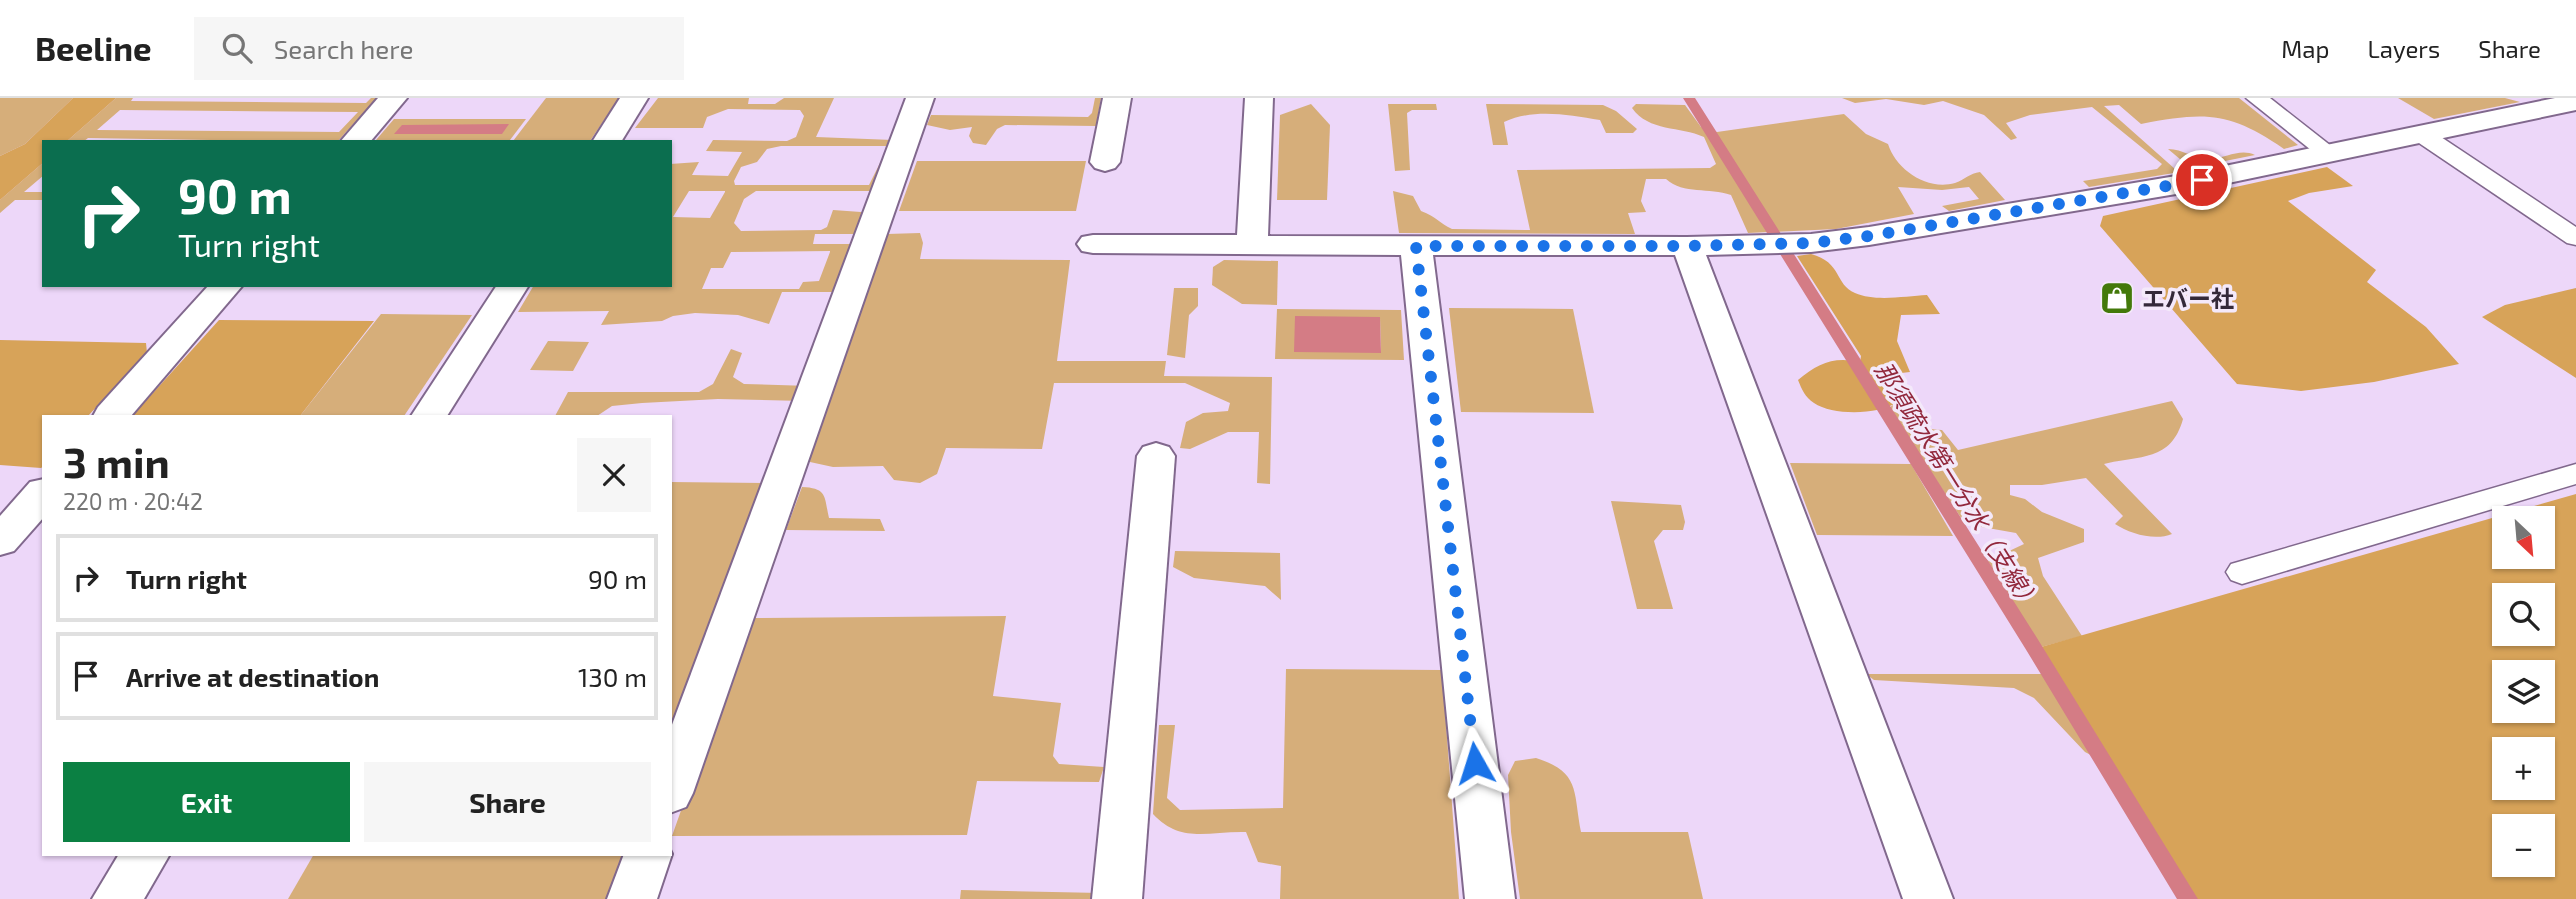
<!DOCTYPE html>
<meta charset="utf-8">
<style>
:root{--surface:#fff;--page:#f6f6f6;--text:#222;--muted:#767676;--line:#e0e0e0;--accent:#0b8043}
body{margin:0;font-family:"Exo 2","Noto Sans JP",sans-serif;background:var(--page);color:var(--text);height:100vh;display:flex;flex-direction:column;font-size:26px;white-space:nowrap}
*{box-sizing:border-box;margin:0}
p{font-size:23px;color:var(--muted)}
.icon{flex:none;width:38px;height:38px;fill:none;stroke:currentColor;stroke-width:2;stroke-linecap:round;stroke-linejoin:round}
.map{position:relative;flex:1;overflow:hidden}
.details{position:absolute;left:42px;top:317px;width:630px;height:441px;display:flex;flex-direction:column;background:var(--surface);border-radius:0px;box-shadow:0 2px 5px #0004}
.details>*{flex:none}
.hud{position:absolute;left:42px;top:42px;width:630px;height:147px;border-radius:0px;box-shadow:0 2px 5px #0004;background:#0b6e4f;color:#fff;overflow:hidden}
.needle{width:46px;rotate:154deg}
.buttons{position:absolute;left:2492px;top:408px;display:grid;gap:14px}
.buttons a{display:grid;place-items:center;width:63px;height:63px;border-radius:0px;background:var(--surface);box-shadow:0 2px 5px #0004;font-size:35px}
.pin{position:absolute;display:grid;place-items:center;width:60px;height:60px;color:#fff;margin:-30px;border:4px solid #fff;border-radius:50%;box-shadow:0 2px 7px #0007}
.me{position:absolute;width:77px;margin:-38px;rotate:354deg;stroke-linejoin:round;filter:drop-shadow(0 0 5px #0008)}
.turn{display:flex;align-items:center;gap:24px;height:147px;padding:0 21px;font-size:32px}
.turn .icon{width:91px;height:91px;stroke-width:2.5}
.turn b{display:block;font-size:49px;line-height:60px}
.round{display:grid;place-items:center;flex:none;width:74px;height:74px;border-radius:0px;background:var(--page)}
.head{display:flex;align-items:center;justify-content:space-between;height:119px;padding:0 21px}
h1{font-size:42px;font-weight:700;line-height:52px}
.primary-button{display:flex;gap:14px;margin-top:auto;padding:14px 21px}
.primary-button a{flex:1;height:80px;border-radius:0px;background:var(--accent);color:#fff;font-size:28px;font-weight:700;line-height:80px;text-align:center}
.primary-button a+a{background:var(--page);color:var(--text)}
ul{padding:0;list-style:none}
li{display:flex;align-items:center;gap:21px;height:88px;margin:0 14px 10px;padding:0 7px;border:4px solid var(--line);border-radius:0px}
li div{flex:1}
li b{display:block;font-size:26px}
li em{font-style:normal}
header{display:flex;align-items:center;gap:42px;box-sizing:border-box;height:98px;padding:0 35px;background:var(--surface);border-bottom:2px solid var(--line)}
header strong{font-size:33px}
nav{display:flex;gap:38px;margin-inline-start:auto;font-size:24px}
.search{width:490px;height:63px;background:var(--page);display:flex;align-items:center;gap:18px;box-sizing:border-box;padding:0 24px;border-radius:0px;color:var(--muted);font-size:26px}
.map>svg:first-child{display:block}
</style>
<header>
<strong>Beeline</strong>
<div class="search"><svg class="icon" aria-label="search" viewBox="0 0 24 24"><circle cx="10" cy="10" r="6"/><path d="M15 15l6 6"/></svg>Search here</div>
<nav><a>Map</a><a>Layers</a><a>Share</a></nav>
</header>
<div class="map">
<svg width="2576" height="801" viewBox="0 0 2576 801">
<rect width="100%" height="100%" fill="#edd7f9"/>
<!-- green -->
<g fill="#d6ae7a" fill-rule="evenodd">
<path d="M0,0H73L25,46L0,58Z"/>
<path d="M116,0H133L131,3L366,5L371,0H377L337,44L88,40L83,44H66ZM120,12L358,14L339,34L97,32Z"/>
<path d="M546,0H619L590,43H513Z"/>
<path d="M658,0H749L748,6H775L784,0H834L816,39L893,42L891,48H781L767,51L757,64L741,69L734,83L735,87H869L883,59L892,60L877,93H756L744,101L734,125L741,133L821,132L827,129L833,112L861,114L869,121L861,136H815L813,146H855L837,194H782L769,226L738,217L695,215L673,218L662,223L601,227L609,213L518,214L534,187H670V66L699,64L692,77L728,78L742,54L706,53L713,42L787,43L796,39L804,18L800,12L728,11L707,19L703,30H635ZM689,93H725V94L710,120L673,119ZM731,154L830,153V154L819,183L803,184L799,191H702L711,170H723Z"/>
<path d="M1095,0H1101L1096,28L1005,27L997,31L986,47L973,45L969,38L972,29L950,32L927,27L931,17L1088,19L1092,15Z"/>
<path d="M1842,0H2239L2298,47L2284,51C2229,13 2205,14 2141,26L2119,7L2104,8L2175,71L2174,75L2089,89L2083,83L2157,71L2162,66L2092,9L2030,17L2006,25L2017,40L2011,42L1984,17L1943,3L1924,7L1886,1L1855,5Z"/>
<path d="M2398,0H2505L2520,4L2434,21Z"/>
<path d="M1311,6L1330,27L1327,102H1277L1280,17Z"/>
<path d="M1388,6H1436L1437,12H1412L1407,15L1410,72L1395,73Z"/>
<path d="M1486,6L1603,7L1616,13L1637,31L1633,35H1606L1600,22C1568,17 1535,10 1504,24L1508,47H1493Z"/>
<path d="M1636,6L1685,7L1701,29L1717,34L1844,16L1866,36L1888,46C1896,71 1926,93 1955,85C1964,82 1970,75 1980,74L2005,102L1949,113L1942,108L1979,101L1969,89L1942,92L1898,89L1914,116L1836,131L1748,135L1731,97C1709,89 1684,97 1666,81H1646L1641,103L1646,114L1628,115L1635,136L1399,135L1393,93L1413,98L1421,113C1437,119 1439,125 1452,131L1530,132L1517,72L1710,70L1716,66L1704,39C1680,28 1649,34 1632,10Z"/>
<path d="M394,21H526L510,42H376Z"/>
<path d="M2168,51C2184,51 2194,62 2211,61C2226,60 2240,50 2255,57L2195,69L2187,67Z"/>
<path d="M917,63H1086L1076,113H899Z"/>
<path d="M44,64V77L24,94H44V102H15L0,115V102Z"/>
<path d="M920,135L923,145L920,161L1070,162L1057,263H1166L1164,278L1272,279L1270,386L1257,385L1259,334H1228L1190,351L1180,350L1186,324L1203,315L1228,313L1230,305L1185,285H1054L1042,351L946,350L937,376L920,385L894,382L883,368L833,369L810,364L811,351L887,136Z"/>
<path d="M1224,162L1278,163L1277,207L1242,206L1212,187L1213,169Z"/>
<path d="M1174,190H1198V208L1189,217L1185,260L1167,257Z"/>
<path d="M1449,210L1573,211L1594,315L1461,314Z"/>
<path d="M1277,211L1401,212L1404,262L1275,261ZM1295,219L1380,220L1381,254H1295Z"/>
<path d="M381,216L472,217L404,318H300Z"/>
<path d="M548,243L589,244L573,273L530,272Z"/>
<path d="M731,251L742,255L733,279L744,286L810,288L804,303L718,301L642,305L612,308L597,318H555L568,294H699L713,286Z"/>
<path d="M2172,303L2183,321C2171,364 2140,357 2104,366L2172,436C2155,443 2130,436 2115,426L2123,418L2086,380L2042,387H2010V397L2025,401L2042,414L2084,431V444L2038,460L2043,478L2082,538L2041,549L1988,463L2024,446L2016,435L1965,426L1889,310L1897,304C1908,320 1921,332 1942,332L1958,352Z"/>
<path d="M1790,365L1911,366L1953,438L1817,437Z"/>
<path d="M670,384L771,385L670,665Z"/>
<path d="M802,389C828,390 824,399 829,420L880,421L885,433L786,432Z"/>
<path d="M1611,403L1681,407L1685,424L1683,432H1663L1654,443L1673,511H1637Z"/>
<path d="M1175,453L1280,455L1281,502L1265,488L1194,480L1173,469Z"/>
<path d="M1006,518L993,598L1061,605L1053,658L1059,666L1104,669L1099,684L977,683L967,737L672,738L749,520Z"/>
<path d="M1286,571L1442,572L1459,801H1280L1281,768L1258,764L1246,734C1208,733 1181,746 1153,716L1159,627H1175L1167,700L1180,712L1283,710Z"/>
<path d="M1866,576H2053L2112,668L2085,654L2034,600L2014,590L1874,582Z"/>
<path d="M1536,660C1581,674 1573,694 1581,734H1688L1703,801H1520L1511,734L1508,677L1515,663Z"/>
<path d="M314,756H637L621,801H288Z"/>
<path d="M961,792L1101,795L1100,801H960Z"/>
</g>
<!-- forest -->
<g fill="#d7a359" fill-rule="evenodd">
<path d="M73,0H116L66,44H44V64L0,102V58L25,46Z"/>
<path d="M2327,69L2353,88L2309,95L2288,103L2376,172L2367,184L2426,229L2459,266L2374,284L2301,293L2237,286L2100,128L2103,118Z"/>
<path d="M1811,156C1842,164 1835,187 1855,195C1875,204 1906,198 1927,197L1940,216L1901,217L1897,243L1910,274L1884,277L1897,304C1879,317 1833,318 1814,305C1805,299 1802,292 1798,282C1818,265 1834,258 1860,264L1861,258L1797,158Z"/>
<path d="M2576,190V280L2482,219L2505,207Z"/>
<path d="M219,222L374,223L300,318H132Z"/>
<path d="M0,242L146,245L147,255L88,318H44V368L41,370L0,367Z"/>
<path d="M2576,396V801H2196L2053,576L2041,549ZM2504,420H2543V458H2504ZM2504,497H2543V536H2504ZM2504,574H2543V612H2504ZM2504,651H2543V690H2504ZM2504,728H2543V766H2504Z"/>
</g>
<!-- water -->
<g fill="#d47c85">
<path d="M509,26L502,36H394L402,27Z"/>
<path d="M1295,218L1380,219L1381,255L1294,254Z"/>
</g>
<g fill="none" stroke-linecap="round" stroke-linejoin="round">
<!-- stream -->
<path fill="#d47c85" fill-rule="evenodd" d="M1683,0H1695L2037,540L2198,801H2177L2025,550Z"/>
<!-- lane casing -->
<g stroke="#81688d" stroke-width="3">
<g id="lane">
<path d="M2246,0H2270L2340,55L2337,60H2321Z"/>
<path d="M2421,29L2429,31L2576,129V147L2567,145L2413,41L2410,36L2413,31Z"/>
<path d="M2576,366V386L2242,486L2231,482L2226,474L2231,466Z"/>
</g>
</g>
<!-- street casing -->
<g stroke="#81688d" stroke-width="4">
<g id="street">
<path d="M378,0H407L370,44H340Z"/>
<path d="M620,0H648L621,44H592Z"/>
<path d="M906,0H934L693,695L686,709L670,715V632Z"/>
<path d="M1103,0H1131L1120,64L1115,70L1105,73L1095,70L1090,64Z"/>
<path d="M1245,0H1273L1268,138L1687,139L1811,136L1869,129L2176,78L2555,0H2576V12L2176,96L1869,147L1811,154L1706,157L1953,801H1903L1675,157H1433L1515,801H1465L1401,157L1093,155L1082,153L1077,146L1082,139L1093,137H1237Z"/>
<path d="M209,187H243L131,318H93L98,309Z"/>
<path d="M497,187H529L447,318H411Z"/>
<path d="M1156,345L1169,349L1175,358L1142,801H1092L1137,358L1143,349Z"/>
<path d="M44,381V419L14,453L0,457V418L30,384Z"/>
<path d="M670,752L672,756L657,801H607L624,756H670Z"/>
<path d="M119,756H170L144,801H92Z"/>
</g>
</g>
<!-- lane -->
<use href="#lane" fill="#fff" fill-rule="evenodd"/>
<!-- street -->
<use href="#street" fill="#fff" fill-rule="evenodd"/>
</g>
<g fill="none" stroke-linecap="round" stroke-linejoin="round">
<!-- route -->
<path stroke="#1a73e8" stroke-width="12" stroke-dasharray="0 21.6" d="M1475,665L1416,148H1687L1811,145L1869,138L2202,82"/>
</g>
<!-- icons -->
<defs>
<g id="shop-square" transform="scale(1.75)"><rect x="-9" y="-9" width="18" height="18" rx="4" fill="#43790a" stroke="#f4e9fa"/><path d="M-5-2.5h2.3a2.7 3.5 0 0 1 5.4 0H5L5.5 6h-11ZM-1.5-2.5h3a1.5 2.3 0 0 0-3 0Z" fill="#fff"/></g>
</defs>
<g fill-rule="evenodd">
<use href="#shop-square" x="2117" y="200"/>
</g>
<g text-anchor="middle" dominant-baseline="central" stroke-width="7" stroke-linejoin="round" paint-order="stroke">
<!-- poi labels -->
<g font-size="23" font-weight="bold" fill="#342939" stroke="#f4e9fa" text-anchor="start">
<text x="2142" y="200">エバー社</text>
</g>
<!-- water labels -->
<g font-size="24" font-style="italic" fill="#92283c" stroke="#f4e9fa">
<text transform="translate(1958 388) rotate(58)">那須疏水第一分水（支線）</text>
</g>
</g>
</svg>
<div class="buttons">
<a><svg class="needle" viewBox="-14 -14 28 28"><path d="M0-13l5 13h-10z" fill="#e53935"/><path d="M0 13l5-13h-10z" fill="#767676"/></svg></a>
<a><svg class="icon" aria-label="search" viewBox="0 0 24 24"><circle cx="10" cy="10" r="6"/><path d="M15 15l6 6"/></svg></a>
<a><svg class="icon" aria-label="layers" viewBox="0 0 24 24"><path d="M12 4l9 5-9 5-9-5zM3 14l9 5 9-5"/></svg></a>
<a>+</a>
<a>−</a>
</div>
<div class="pin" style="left:2202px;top:82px;background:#d93025"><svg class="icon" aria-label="arrive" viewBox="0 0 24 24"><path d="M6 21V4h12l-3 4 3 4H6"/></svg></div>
<svg class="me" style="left:1475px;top:665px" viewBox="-20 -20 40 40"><path d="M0-17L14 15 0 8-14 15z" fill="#1a73e8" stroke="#fff" stroke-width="4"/></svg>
<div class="hud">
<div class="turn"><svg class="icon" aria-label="right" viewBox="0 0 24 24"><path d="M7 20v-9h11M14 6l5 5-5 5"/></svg><div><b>90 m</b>Turn right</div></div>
</div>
<section class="details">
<div class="head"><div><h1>3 min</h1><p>220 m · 20:42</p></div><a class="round"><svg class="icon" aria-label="close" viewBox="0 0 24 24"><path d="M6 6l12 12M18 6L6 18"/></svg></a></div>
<ul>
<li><svg class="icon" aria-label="right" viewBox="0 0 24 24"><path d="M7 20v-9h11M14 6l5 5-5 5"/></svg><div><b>Turn right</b></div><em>90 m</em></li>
<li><svg class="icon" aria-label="arrive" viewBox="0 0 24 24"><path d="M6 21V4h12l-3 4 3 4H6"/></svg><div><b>Arrive at destination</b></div><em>130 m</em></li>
</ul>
<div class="primary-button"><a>Exit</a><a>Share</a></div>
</section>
</div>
